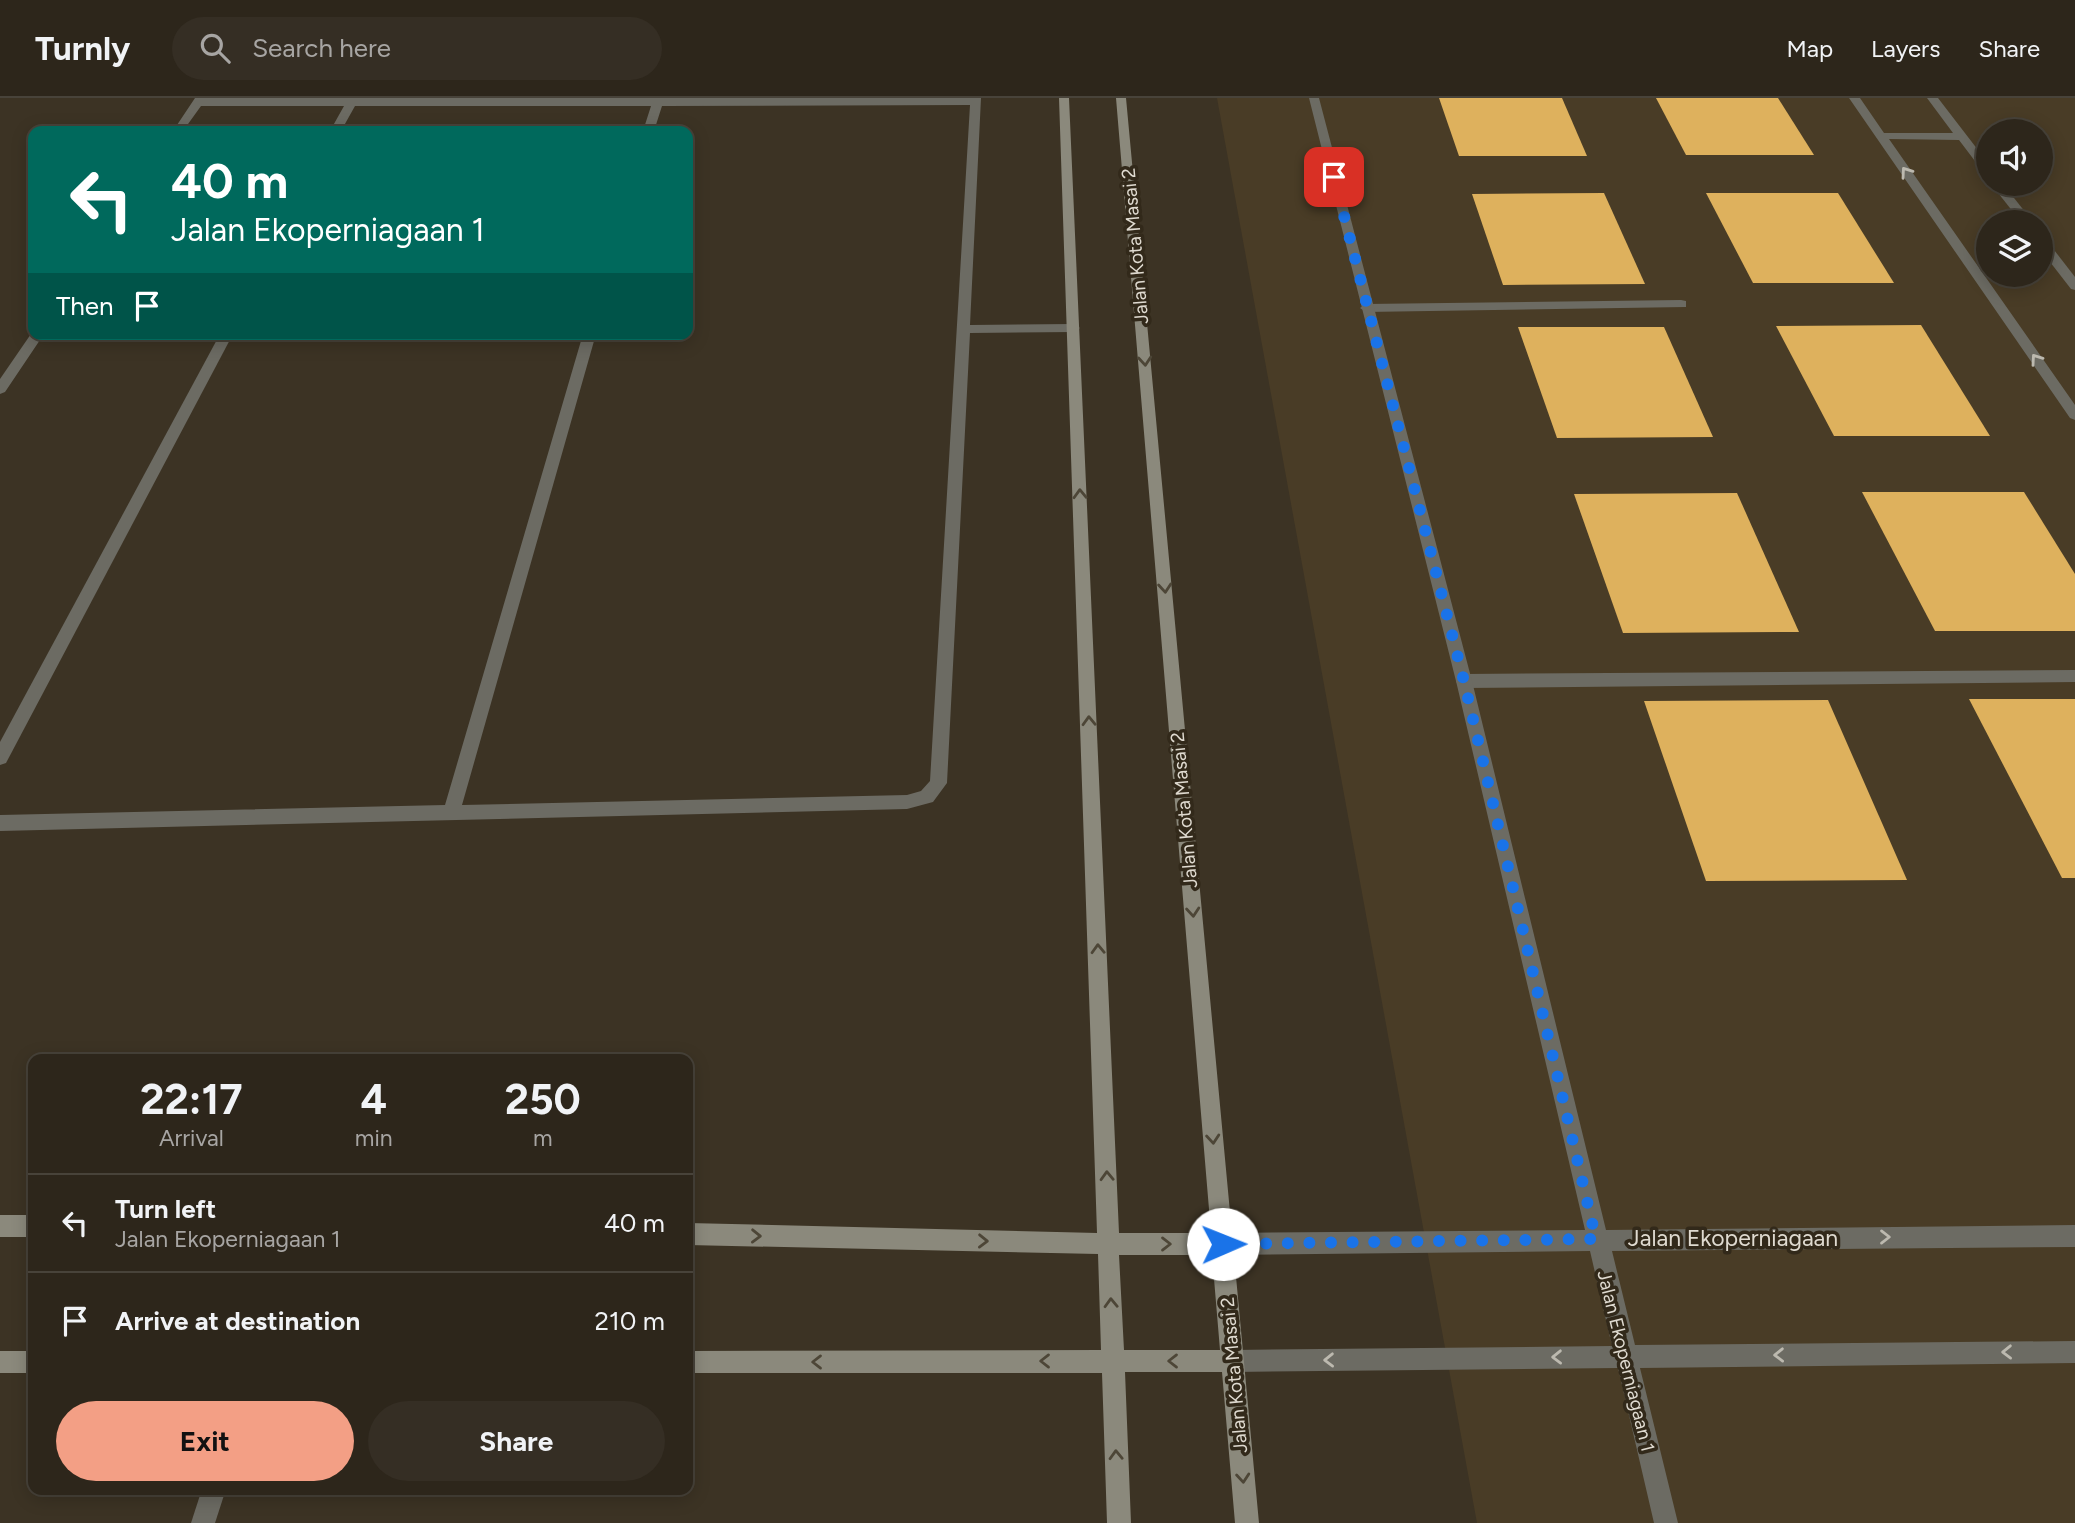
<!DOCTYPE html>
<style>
:root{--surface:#2d261b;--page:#352e24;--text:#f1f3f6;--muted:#a7a5a3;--line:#48433a;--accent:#f39f85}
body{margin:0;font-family:Figtree,sans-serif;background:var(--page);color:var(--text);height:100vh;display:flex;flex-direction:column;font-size:26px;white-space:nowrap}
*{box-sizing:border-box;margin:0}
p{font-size:23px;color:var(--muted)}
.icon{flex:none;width:38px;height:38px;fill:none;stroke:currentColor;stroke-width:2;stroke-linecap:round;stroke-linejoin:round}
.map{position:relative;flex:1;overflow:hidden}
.panel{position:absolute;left:28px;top:956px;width:665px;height:441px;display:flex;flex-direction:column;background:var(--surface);border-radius:14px;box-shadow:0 4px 18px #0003,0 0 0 2px var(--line)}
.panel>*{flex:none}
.guide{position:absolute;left:28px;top:28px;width:665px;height:214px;border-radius:14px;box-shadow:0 4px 18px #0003,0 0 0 2px var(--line);background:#00695c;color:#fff;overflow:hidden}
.tools{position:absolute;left:1976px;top:21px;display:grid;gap:14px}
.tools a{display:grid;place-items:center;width:77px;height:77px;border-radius:50%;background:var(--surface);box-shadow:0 4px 18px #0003,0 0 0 2px var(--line);font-size:35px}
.pin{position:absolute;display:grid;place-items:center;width:60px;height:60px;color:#fff;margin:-30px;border-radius:14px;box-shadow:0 4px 10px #0006}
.me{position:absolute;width:77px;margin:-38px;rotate:89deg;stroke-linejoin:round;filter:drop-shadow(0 0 5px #0008)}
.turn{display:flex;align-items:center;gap:24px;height:147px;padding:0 28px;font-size:32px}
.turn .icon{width:91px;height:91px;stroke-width:2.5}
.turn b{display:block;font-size:49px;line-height:60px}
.then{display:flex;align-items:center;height:66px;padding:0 28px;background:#0003;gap:14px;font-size:26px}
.eta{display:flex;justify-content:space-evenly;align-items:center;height:119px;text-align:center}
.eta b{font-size:42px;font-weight:700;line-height:49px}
.primary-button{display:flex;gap:14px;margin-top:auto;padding:14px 28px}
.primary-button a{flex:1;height:80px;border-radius:42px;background:var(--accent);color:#111;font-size:28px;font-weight:700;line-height:80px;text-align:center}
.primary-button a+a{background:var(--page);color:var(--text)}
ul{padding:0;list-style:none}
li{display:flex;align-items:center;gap:21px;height:98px;padding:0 28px;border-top:2px solid var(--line)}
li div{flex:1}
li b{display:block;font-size:26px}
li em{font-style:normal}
header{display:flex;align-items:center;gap:42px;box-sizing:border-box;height:98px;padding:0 35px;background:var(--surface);border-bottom:2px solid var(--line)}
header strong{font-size:33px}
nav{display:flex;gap:38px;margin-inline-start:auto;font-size:24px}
.search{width:490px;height:63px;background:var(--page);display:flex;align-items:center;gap:18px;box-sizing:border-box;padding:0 24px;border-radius:38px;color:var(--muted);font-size:26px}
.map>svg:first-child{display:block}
</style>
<header>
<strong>Turnly</strong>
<div class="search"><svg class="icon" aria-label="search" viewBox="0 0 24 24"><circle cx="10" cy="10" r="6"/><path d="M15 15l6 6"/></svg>Search here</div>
<nav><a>Map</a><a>Layers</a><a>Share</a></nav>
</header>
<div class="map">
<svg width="2075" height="1425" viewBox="0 0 2075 1425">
<rect width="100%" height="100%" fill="#3c3324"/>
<!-- built -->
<path fill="#493c26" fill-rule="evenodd" d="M1217,0H2075V1425H1477ZM1988,33H2040V86H1988ZM1988,124H2040V177H1988Z"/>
<!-- building -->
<g fill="#deb15d">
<path d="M1439,0H1562L1587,58H1459Z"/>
<path d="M1656,0H1778L1814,57H1686Z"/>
<path d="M1604,95L1645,186L1503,187L1472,96Z"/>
<path d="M1706,95H1838L1894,185H1753Z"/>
<path d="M1921,227L1990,338H1834L1776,228Z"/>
<path d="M1518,229H1664L1713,339L1557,340Z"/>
<path d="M1862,394H2024L2075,476V533H1935Z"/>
<path d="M1737,395L1799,534L1623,535L1574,396Z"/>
<path d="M1969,601H2075V780H2062Z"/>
<path d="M1828,602L1907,782L1706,783L1644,603Z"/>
</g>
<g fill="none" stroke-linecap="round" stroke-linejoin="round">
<!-- lane -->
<g fill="#6c6b63" fill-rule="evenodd">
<path d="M1681,202L1686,203V209L1366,214L1360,210L1366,206Z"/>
<path d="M2075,572V584L1464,590L1458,588L1456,583L1458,578L1464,576Z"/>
</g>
<!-- street -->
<g fill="#6c6b63" fill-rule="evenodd">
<path d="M195,0H981L970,227L1073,226L1080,230L1073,234L970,235L947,685L933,704L907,711L0,733V717L445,707L583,236H596L462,707L907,697L921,693L930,683L970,7L662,8L654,33H643L651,8H355L341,33H330L344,8H201L183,33H173Z"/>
<path d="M1309,0H1319L1472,583L1606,1132L2075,1127V1149L1612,1153L1635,1247L2075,1243V1265L1640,1270L1678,1425H1654L1618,1270L1233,1274L1225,1271L1222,1263L1225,1255L1233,1252L1612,1248L1590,1153L1223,1157L1215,1154L1212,1146L1215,1138L1223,1135L1585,1132L1456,583Z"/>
<path d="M1849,0H1860L1884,35H1953L1927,0H1938L1988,65V76L1984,75L1959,42L1889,41L2075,307V322L2070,320Z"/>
<path d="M1991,86H2003L2033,124H2021Z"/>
<path d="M2040,138L2044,139L2075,179V192L2071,191L2040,151Z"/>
<path d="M33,233V236H44L5,294L0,296V281Z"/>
<path d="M220,236H233L6,665L0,667V644Z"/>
<path d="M202,1391H226L215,1425H191Z"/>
</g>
<!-- secondary -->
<g fill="#8b897c" fill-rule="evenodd">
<path d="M1059,0H1069L1119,1135H1211L1116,0H1126L1259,1425H1235L1222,1274H1125L1131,1425H1107L1102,1275H688V1253L1101,1252L1098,1156L688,1147V1125L1097,1135ZM1119,1157H1212L1220,1252H1124Z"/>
<rect x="0" y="1117" width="33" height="22"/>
<rect x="0" y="1253" width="33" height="22"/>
</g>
</g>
<!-- one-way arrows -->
<defs><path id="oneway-chevron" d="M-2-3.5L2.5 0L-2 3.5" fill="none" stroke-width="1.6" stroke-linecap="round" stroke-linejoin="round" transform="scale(1.75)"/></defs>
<g stroke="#bcb9af">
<use href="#oneway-chevron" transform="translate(1906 74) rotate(-125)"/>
<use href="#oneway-chevron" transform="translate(2036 261) rotate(-125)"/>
<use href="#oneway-chevron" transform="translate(1885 1139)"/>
<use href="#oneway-chevron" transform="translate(2007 1254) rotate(179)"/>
<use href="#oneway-chevron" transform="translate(1779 1257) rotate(179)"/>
<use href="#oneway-chevron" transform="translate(1557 1259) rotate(179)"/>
<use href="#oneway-chevron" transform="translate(1329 1262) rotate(179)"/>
</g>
<g stroke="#4d4637">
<use href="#oneway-chevron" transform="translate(1145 263) rotate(85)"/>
<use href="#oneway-chevron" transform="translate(1080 396) rotate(-92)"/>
<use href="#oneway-chevron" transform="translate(1165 490) rotate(85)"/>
<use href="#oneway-chevron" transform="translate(1089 623) rotate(-92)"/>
<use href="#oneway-chevron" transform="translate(1193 814) rotate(85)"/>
<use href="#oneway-chevron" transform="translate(1098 851) rotate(-92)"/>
<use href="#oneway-chevron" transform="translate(1213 1041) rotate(85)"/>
<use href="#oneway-chevron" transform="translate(1107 1078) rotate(-92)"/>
<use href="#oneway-chevron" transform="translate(756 1138) rotate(1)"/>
<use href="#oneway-chevron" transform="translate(983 1143) rotate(1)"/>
<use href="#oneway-chevron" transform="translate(1166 1146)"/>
<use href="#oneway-chevron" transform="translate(1111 1205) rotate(-92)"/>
<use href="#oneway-chevron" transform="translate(1045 1263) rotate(180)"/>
<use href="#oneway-chevron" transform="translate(1173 1263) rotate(180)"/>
<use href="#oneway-chevron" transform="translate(817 1264) rotate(180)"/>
<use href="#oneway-chevron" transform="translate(1116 1357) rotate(-92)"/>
<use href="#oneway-chevron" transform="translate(1243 1380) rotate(85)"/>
</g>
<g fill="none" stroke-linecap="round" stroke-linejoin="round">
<!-- route -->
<path stroke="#1a73e8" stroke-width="12" stroke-dasharray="0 21.6" d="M1223,1146L1596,1141L1464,583L1334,79"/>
</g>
<g text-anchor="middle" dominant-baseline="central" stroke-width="7" stroke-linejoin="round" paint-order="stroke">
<!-- street labels -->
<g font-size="19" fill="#dfdad0" stroke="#32291a">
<text transform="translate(1135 148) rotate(-95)">Jalan Kota Masai 2</text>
<text transform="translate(1184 712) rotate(-95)">Jalan Kota Masai 2</text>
<text transform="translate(1626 1263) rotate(76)">Jalan Ekoperniagaan 1</text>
<text transform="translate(1234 1277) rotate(-95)">Jalan Kota Masai 2</text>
</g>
<!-- near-street labels -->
<g font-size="23" fill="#dfdad0" stroke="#32291a">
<text x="1733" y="1140">Jalan Ekoperniagaan</text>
</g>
</g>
</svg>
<div class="tools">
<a><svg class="icon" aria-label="sound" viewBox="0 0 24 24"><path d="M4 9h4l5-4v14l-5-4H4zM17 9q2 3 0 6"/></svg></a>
<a><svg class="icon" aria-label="layers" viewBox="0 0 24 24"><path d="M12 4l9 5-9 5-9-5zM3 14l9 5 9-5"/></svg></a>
</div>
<div class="pin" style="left:1334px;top:79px;background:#d93025"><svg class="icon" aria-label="arrive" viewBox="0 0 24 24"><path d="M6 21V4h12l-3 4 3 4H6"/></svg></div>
<svg class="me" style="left:1223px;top:1146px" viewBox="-20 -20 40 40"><circle r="19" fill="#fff"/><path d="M0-13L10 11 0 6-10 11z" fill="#1a73e8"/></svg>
<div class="guide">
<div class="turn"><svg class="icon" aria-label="left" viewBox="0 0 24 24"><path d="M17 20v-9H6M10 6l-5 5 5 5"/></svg><div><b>40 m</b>Jalan Ekoperniagaan 1</div></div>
<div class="then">Then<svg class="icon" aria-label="arrive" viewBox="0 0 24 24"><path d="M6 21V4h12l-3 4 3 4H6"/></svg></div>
</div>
<section class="panel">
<div class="eta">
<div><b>22:17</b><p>Arrival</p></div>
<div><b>4</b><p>min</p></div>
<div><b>250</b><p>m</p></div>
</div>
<ul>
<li><svg class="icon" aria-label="left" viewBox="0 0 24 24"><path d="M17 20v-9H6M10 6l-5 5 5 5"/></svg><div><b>Turn left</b><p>Jalan Ekoperniagaan 1</p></div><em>40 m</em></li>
<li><svg class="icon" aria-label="arrive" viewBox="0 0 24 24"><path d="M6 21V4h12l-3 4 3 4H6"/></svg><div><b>Arrive at destination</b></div><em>210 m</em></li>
</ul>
<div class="primary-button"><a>Exit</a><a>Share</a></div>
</section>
</div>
